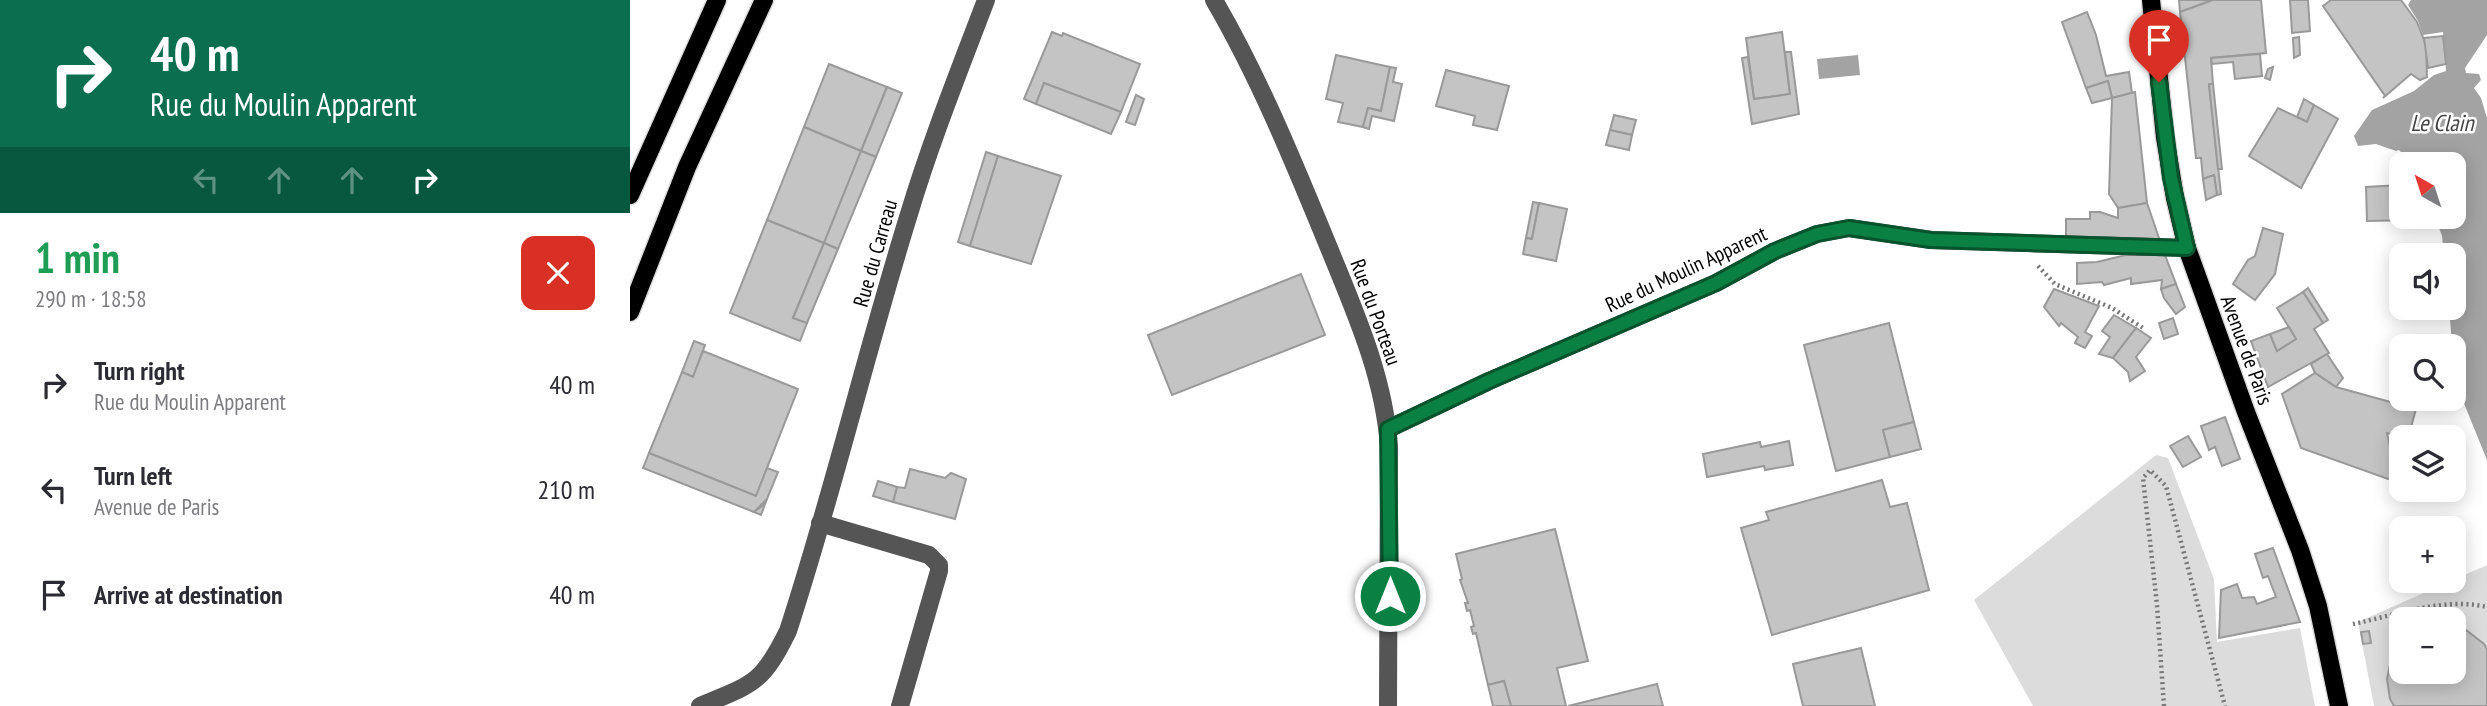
<!DOCTYPE html>
<meta charset="utf-8">
<style>
:root{--surface:#fff;--page:#f2f2f3;--text:#2b2b33;--muted:#7c7c81}
body{margin:0;font-family:"PT Sans Narrow",sans-serif;background:var(--page);color:var(--text);height:100vh;display:flex;flex-direction:column;font-size:26px;white-space:nowrap}
*{box-sizing:border-box;margin:0}
p{font-size:23px;color:var(--muted)}
.icon{flex:none;width:38px;height:38px;fill:none;stroke:currentColor;stroke-width:2;stroke-linecap:round;stroke-linejoin:round}
.map{position:relative;flex:1;overflow:hidden}
.sheet{display:flex;flex-direction:column;background:var(--surface);width:630px}
.sheet>*{flex:none}
.hud{background:#0b6e4f;color:#fff;overflow:hidden}
.needle{width:46px;rotate:321deg}
.tools{position:absolute;left:1759px;top:152px;display:grid;gap:14px}
.tools a{display:grid;place-items:center;width:77px;height:77px;border-radius:14px;background:var(--surface);box-shadow:0 4px 18px #0003;font-size:35px}
.pin{position:absolute;display:grid;place-items:center;width:60px;height:60px;color:#fff;margin:-72px -30px;border-radius:50% 50% 50% 0;rotate:-45deg;box-shadow:0 0 7px #0007}
.pin .icon{rotate:45deg}
.me{position:absolute;width:77px;margin:-38px;rotate:0deg;stroke-linejoin:round;filter:drop-shadow(0 0 5px #0008)}
.turn{display:flex;align-items:center;gap:24px;height:147px;padding:0 35px;font-size:32px}
.turn .icon{width:91px;height:91px;stroke-width:2.5}
.turn b{display:block;font-size:49px;line-height:60px}
.lanes{display:flex;align-items:center;height:66px;padding:0 35px;background:#0003;justify-content:center;gap:35px;direction:ltr}
.lanes .off{opacity:.35}
.round{display:grid;place-items:center;flex:none;width:74px;height:74px;border-radius:14px;background:var(--page)}
.overview{display:flex;align-items:center;justify-content:space-between;height:119px;padding:0 35px}
h1{font-size:42px;font-weight:600;line-height:52px;color:#1e9e55}
ul{padding:0;list-style:none}
li{display:flex;align-items:center;gap:21px;height:105px;padding:0 35px}
li div{flex:1}
li b{display:block;font-size:26px}
li em{font-style:normal}
main{display:flex;flex:1;min-height:0}
.map>svg:first-child{display:block}
</style>
<main>
<section class="sheet">
<div class="hud">
<div class="turn"><svg class="icon" aria-label="right" viewBox="0 0 24 24"><path d="M7 20v-9h11M14 6l5 5-5 5"/></svg><div><b>40 m</b>Rue du Moulin Apparent</div></div>
<div class="lanes"><svg class="icon off" aria-label="left" viewBox="0 0 24 24"><path d="M17 20v-9H6M10 6l-5 5 5 5"/></svg><svg class="icon off" aria-label="ahead" viewBox="0 0 24 24"><path d="M12 20V5M6 11l6-6 6 6"/></svg><svg class="icon off" aria-label="ahead" viewBox="0 0 24 24"><path d="M12 20V5M6 11l6-6 6 6"/></svg><svg class="icon" aria-label="right" viewBox="0 0 24 24"><path d="M7 20v-9h11M14 6l5 5-5 5"/></svg></div>
</div>
<div class="overview"><div><h1>1 min</h1><p>290 m · 18:58</p></div><a class="round" style="background:#d93025;color:#fff"><svg class="icon" aria-label="close" viewBox="0 0 24 24"><path d="M6 6l12 12M18 6L6 18"/></svg></a></div>
<ul>
<li><svg class="icon" aria-label="right" viewBox="0 0 24 24"><path d="M7 20v-9h11M14 6l5 5-5 5"/></svg><div><b>Turn right</b><p>Rue du Moulin Apparent</p></div><em>40 m</em></li>
<li><svg class="icon" aria-label="left" viewBox="0 0 24 24"><path d="M17 20v-9H6M10 6l-5 5 5 5"/></svg><div><b>Turn left</b><p>Avenue de Paris</p></div><em>210 m</em></li>
<li><svg class="icon" aria-label="arrive" viewBox="0 0 24 24"><path d="M6 21V4h12l-3 4 3 4H6"/></svg><div><b>Arrive at destination</b></div><em>40 m</em></li>
</ul>
</section>
<div class="map">
<svg width="1857" height="706" viewBox="0 0 1857 706">
<rect width="100%" height="100%" fill="#fff"/>
<!-- green -->
<g fill="#dcdcdc" fill-rule="evenodd">
<path d="M1526,455L1538,458L1584,579L1587,642L1670,628L1685,706H1403L1344,600Z"/>
<path d="M1857,565V706H1744L1728,622ZM1771,620H1824V672H1771Z"/>
</g>
<!-- water -->
<g fill="#a3a3a3">
<path d="M1781,0H1857V35L1835,68L1836,73L1849,74L1851,80L1844,88L1851,98L1857,118V460L1833,401L1824,366L1819,308H1824V256L1814,255L1812,236L1805,217H1824V164H1782L1769,150L1766,151L1746,144L1728,146L1724,136L1742,110L1784,91L1804,75L1816,71L1813,32L1793,35L1788,21L1778,5Z"/>
<path d="M1228,55L1230,75L1189,79L1187,59Z"/>
</g>
<!-- building -->
<g fill="#c4c4c4" stroke="#999" stroke-width="2">
<path d="M1549,0H1583L1550,12Z"/>
<path d="M1583,0H1631L1636,53L1581,58L1583,84H1579L1591,194L1587,195L1584,175L1573,179L1571,158H1566L1550,12Z"/>
<path d="M1660,0H1678L1680,31L1662,33Z"/>
<path d="M1701,0H1771L1787,22L1796,45L1797,77L1790,80L1781,74L1753,98L1755,96L1693,6Z"/>
<path d="M1457,12L1466,35L1476,76L1499,72L1502,93L1482,98L1478,81L1456,88L1432,22Z"/>
<path d="M422,32L432,36L433,33L510,64L491,112L414,83L406,104L394,99Z"/>
<path d="M1152,32L1160,94L1124,99L1116,38Z"/>
<path d="M1813,36L1816,64L1798,68L1794,38Z"/>
<path d="M1669,37L1670,55L1664,58L1663,38Z"/>
<path d="M1155,52H1161L1169,114L1122,124L1112,58L1118,57L1124,99L1160,94Z"/>
<path d="M1630,54L1632,76L1605,79L1603,62L1582,64L1581,58Z"/>
<path d="M706,55L760,67L751,111L738,108L733,127L708,122L713,103L696,99Z"/>
<path d="M199,64L257,87L231,151L174,127Z"/>
<path d="M760,67L766,68L763,82L772,84L764,121L742,116L739,129L733,127L738,108L751,111Z"/>
<path d="M1643,67L1640,80L1635,78L1638,69Z"/>
<path d="M816,70L879,86L867,130L843,125L845,116L806,106Z"/>
<path d="M1478,81L1482,98L1462,103L1456,88Z"/>
<path d="M414,83L491,112L481,134L406,104Z"/>
<path d="M1579,84H1583L1592,169H1588Z"/>
<path d="M257,87L272,93L246,157L231,151Z"/>
<path d="M1505,92L1517,203L1488,208L1479,194L1482,98Z"/>
<path d="M506,95L514,99L505,125L496,122Z"/>
<path d="M1674,99L1684,105L1677,122L1667,117Z"/>
<path d="M1684,105L1708,119L1671,188L1619,156L1648,108L1677,122Z"/>
<path d="M984,115L1006,120L1002,135L980,130Z"/>
<path d="M174,127L231,151L194,243L137,220Z"/>
<path d="M980,130L1002,135L999,150L976,145Z"/>
<path d="M231,151L246,157L208,249L194,243Z"/>
<path d="M356,152L368,156L340,246L328,242Z"/>
<path d="M368,156L431,176L401,264L340,246Z"/>
<path d="M1584,175L1587,195L1576,200L1573,179Z"/>
<path d="M1771,185V217H1785V220L1737,221L1736,187Z"/>
<path d="M903,202L909,203L902,239L896,238Z"/>
<path d="M909,203L937,209L926,261L893,254L896,238L902,239Z"/>
<path d="M1517,203L1530,241L1436,238V219H1460V212H1470L1488,218V208Z"/>
<path d="M137,220L194,243L163,318L177,323L170,341L100,313Z"/>
<path d="M1633,228L1653,234L1645,274L1625,300L1603,284L1618,260L1625,256Z"/>
<path d="M194,243L208,249L177,323L163,318Z"/>
<path d="M1496,255H1535L1546,284L1531,289L1532,280L1501,284V278L1474,285L1472,282L1447,284V263L1467,262Z"/>
<path d="M671,274L695,335L542,395L518,335Z"/>
<path d="M1546,284L1555,307L1546,314L1534,298L1531,289Z"/>
<path d="M1678,288L1698,320L1693,323L1673,292Z"/>
<path d="M1424,289L1469,306L1455,332L1462,336L1455,348L1445,343L1448,337L1431,323L1429,326L1414,307Z"/>
<path d="M1673,292L1693,323L1684,329L1699,353L1638,387L1621,341L1640,334L1647,351L1666,339L1647,308Z"/>
<path d="M1484,315L1506,328L1483,358L1469,354L1480,337L1472,331Z"/>
<path d="M1543,318L1548,334L1534,339L1529,323Z"/>
<path d="M1259,323L1284,422L1253,430L1260,457L1206,471L1174,345Z"/>
<path d="M1659,327L1666,339L1647,351L1640,334Z"/>
<path d="M1506,328L1521,338L1506,357L1515,371L1500,381L1498,372L1483,358Z"/>
<path d="M64,341L75,345L63,377L52,372Z"/>
<path d="M73,351L168,389L126,496L19,453L52,372L63,377Z"/>
<path d="M1697,354L1713,378L1706,387L1685,373L1681,364Z"/>
<path d="M1685,373L1706,387L1786,409L1778,438L1757,433L1766,474L1758,479L1671,448L1652,394Z"/>
<path d="M1595,417L1610,459L1592,466L1585,447L1579,450L1571,426Z"/>
<path d="M1284,422L1291,449L1260,457L1253,430Z"/>
<path d="M1558,436L1571,457L1553,467L1540,446Z"/>
<path d="M1159,441L1163,465L1135,470L1134,466L1077,477L1073,454L1130,442L1131,447Z"/>
<path d="M19,453L126,496L137,468L148,472L137,499L124,512L13,468Z"/>
<path d="M280,469L315,478L321,473L336,479L325,519L263,502L267,487L275,488Z"/>
<path d="M1252,480L1260,507L1277,503L1299,590L1142,635L1111,528L1139,520L1136,512Z"/>
<path d="M248,481L267,487L263,502L243,496Z"/>
<path d="M137,499L131,515L124,512L132,506Z"/>
<path d="M925,529L958,661L927,668L936,706H881L874,681L858,685L846,633L843,634L841,627L844,626L840,610L837,611L835,603H838L830,580L832,579L826,554Z"/>
<path d="M1643,548L1670,622L1589,638L1591,590L1607,584L1612,598L1624,597L1627,604L1646,597L1638,576L1633,578L1625,554Z"/>
<path d="M1824,628L1836,630L1854,644L1857,649V706H1764L1760,699L1757,679L1761,660L1771,645V672H1824Z"/>
<path d="M1739,631L1741,643L1733,644L1731,632Z"/>
<path d="M1231,648L1245,706H1173L1163,664Z"/>
<path d="M874,681L881,706H863L858,685Z"/>
<path d="M1027,684L1033,706H938Z"/>
</g>
<g fill="none" stroke-linecap="round" stroke-linejoin="round">
<!-- major casing -->
<g stroke="#dbdbdb" stroke-width="21">
<g id="major">
<path d="M1521,0L1535,137L1545,198L1557,248L1616,412L1670,550L1688,606L1709,706"/>
<path d="M0,195L87,0"/>
<path d="M0,312L57,167L134,0"/>
</g>
</g>
<!-- path -->
<g stroke="#777" stroke-width="4.5" stroke-dasharray="2 3.5" stroke-linecap="butt">
<path d="M1408,266L1425,284L1482,308L1513,328"/>
<path d="M1723,624C1766,615 1814,597 1857,607"/>
<path d="M1534,706L1527,605L1513,478L1520,470L1536,486L1595,706"/>
</g>
<!-- minor -->
<g stroke="#555" stroke-width="18">
<path d="M584,0C630,79 664,163 699,248C725,312 754,376 759,447L758,706"/>
<path d="M758,429L859,381L1086,283L1145,251L1187,234L1219,228L1301,240L1557,248"/>
<path d="M190,523L299,555L309,565V571L270,706"/>
<path d="M70,706C123,684 132,684 158,631C203,493 236,352 279,214C301,141 329,71 356,0"/>
</g>
<!-- major -->
<use href="#major" stroke="#000" stroke-width="18"/>
</g>
<g fill="none" stroke-linecap="round" stroke-linejoin="round">
<!-- route casing -->
<g stroke="#07532c" stroke-width="18">
<path id="route" d="M760,596L758,429L859,381L1086,283L1145,251L1187,234L1219,228L1301,240L1557,248L1541,178L1529,82"/>
</g>
<!-- route -->
<use href="#route" stroke="#0b8043" stroke-width="12"/>
</g>
<g text-anchor="middle" dominant-baseline="central" stroke-width="5" stroke-linejoin="round" paint-order="stroke">
<!-- street labels -->
<g font-size="21" fill="#000" stroke="#fff">
<text transform="translate(245 253) rotate(-74)">Rue du Carreau</text>
<text transform="translate(1056 269) rotate(-25)">Rue du Moulin Apparent</text>
<text transform="translate(746 312) rotate(70)">Rue du Porteau</text>
<text transform="translate(1617 350) rotate(70)">Avenue de Paris</text>
</g>
<!-- water labels -->
<g font-size="23" font-style="italic" fill="#444" stroke="#fff">
<text x="1812" y="122">Le Clain</text>
</g>
</g>
</svg>
<div class="tools">
<a><svg class="needle" viewBox="-14 -14 28 28"><path d="M0-13l5 13h-10z" fill="#e53935"/><path d="M0 13l5-13h-10z" fill="#7c7c81"/></svg></a>
<a><svg class="icon" aria-label="sound" viewBox="0 0 24 24"><path d="M4 9h4l5-4v14l-5-4H4zM17 9q2 3 0 6"/></svg></a>
<a><svg class="icon" aria-label="search" viewBox="0 0 24 24"><circle cx="10" cy="10" r="6"/><path d="M15 15l6 6"/></svg></a>
<a><svg class="icon" aria-label="layers" viewBox="0 0 24 24"><path d="M12 4l9 5-9 5-9-5zM3 14l9 5 9-5"/></svg></a>
<a>+</a>
<a>−</a>
</div>
<div class="pin" style="left:1529px;top:82px;background:#d93025"><svg class="icon" aria-label="arrive" viewBox="0 0 24 24"><path d="M6 21V4h12l-3 4 3 4H6"/></svg></div>
<svg class="me" style="left:760px;top:596px" viewBox="-20 -20 40 40"><circle r="17" fill="#0b8043" stroke="#fff" stroke-width="3"/><path d="M0-11L8 9 0 5-8 9z" fill="#fff"/></svg>
</div>
</main>
